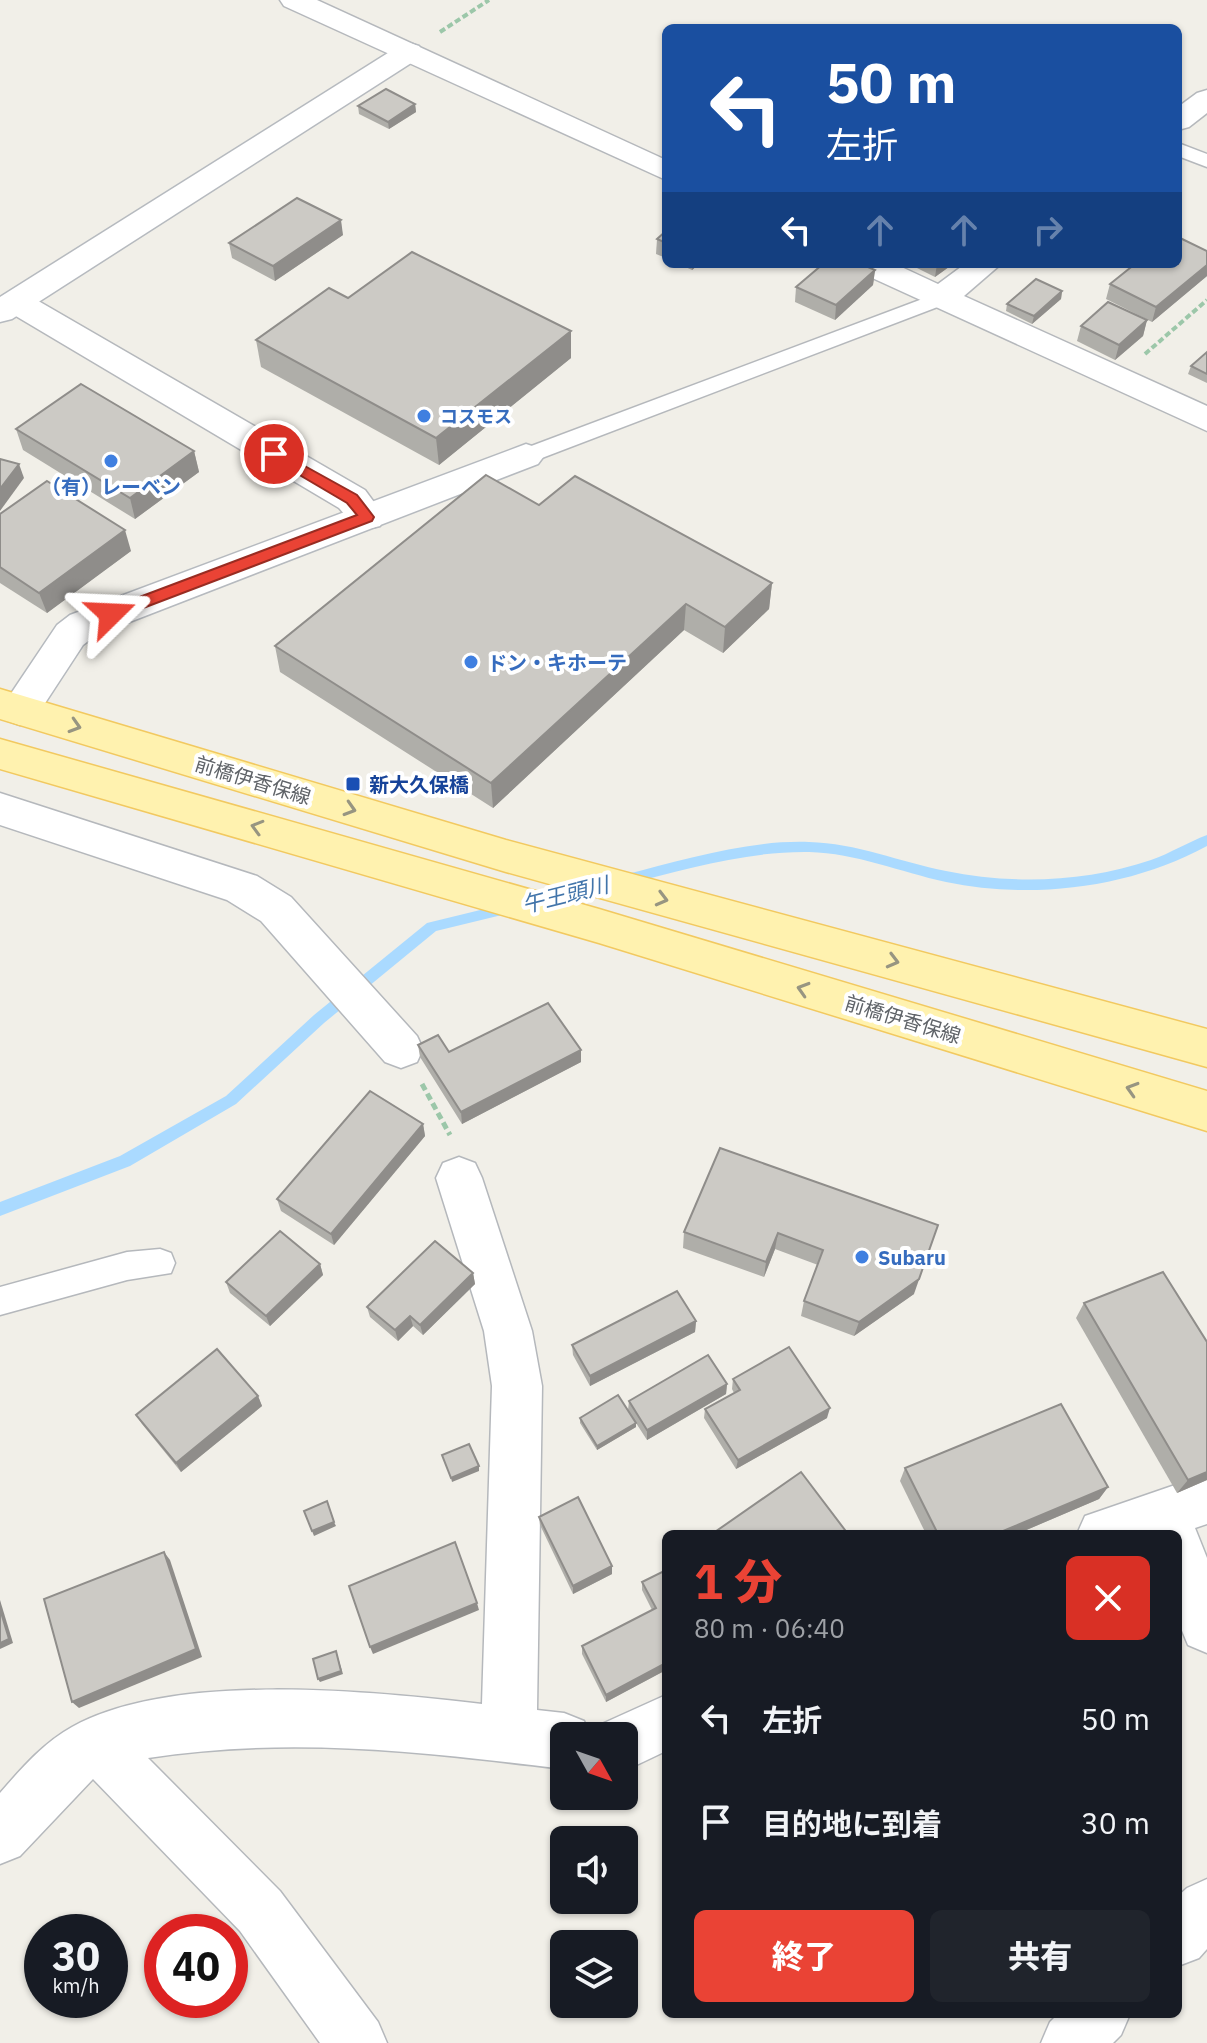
<!DOCTYPE html>
<html lang="ja">
<meta charset="utf-8">
<style>
:root{--surface:#171b24;--page:#20242c;--text:#f1f3f6;--muted:#9ea1a6;--accent:#ea4335}
body{margin:0;font-family:"IBM Plex Sans","Noto Sans JP",sans-serif;background:var(--page);color:var(--text);height:100vh;display:flex;flex-direction:column;font-size:30px;white-space:nowrap}
*{box-sizing:border-box;margin:0}
p{font-size:26px;color:var(--muted)}
.icon{flex:none;width:44px;height:44px;fill:none;stroke:currentColor;stroke-width:2;stroke-linecap:round;stroke-linejoin:round}
.map{position:relative;flex:1;overflow:hidden}
.details{position:absolute;left:662px;top:1530px;width:520px;height:488px;display:flex;flex-direction:column;background:var(--surface);border-radius:12px;box-shadow:0 2px 6px #0004}
.details>*{flex:none}
.banner{position:absolute;left:662px;top:24px;width:520px;height:244px;border-radius:12px;box-shadow:0 2px 6px #0004;background:#1a4fa0;color:#fff;overflow:hidden}
.needle{width:52px;rotate:130deg}
.controls{position:absolute;left:550px;top:1722px;display:grid;gap:16px}
.controls a{display:grid;place-items:center;width:88px;height:88px;border-radius:12px;background:var(--surface);box-shadow:0 2px 6px #0004;font-size:40px}
.speed{position:absolute;left:24px;top:1914px;display:flex;gap:16px;font-size:40px;font-weight:700;text-align:center}
.speed>*{display:grid;place-content:center;width:104px;height:104px;border-radius:50%;background:var(--surface);box-shadow:0 2px 6px #0004;line-height:1}
.speed small{font-size:20px;font-weight:400}
.speed .limit{border:12px solid #d22;background:#fff;color:#111}
.pin{position:absolute;display:grid;place-items:center;width:68px;height:68px;color:#fff;margin:-34px;border:4px solid #fff;border-radius:50%;box-shadow:0 2px 8px #0007}
.me{position:absolute;width:88px;margin:-44px;rotate:69deg;stroke-linejoin:round;filter:drop-shadow(0 0 6px #0008)}
.turn{display:flex;align-items:center;gap:28px;height:168px;padding:0 32px;font-size:36px}
.turn .icon{width:104px;height:104px;stroke-width:2.5}
.turn b{display:block;font-size:56px;line-height:68px}
.lanes{display:flex;align-items:center;height:76px;padding:0 32px;background:#0003;justify-content:center;gap:40px;direction:ltr}
.lanes .off{opacity:.35}
.round{display:grid;place-items:center;flex:none;width:84px;height:84px;border-radius:12px;background:var(--page)}
.head{display:flex;align-items:center;justify-content:space-between;height:136px;padding:0 32px}
h1{font-size:48px;font-weight:800;line-height:60px;color:var(--accent)}
.primary-button{display:flex;gap:16px;margin-top:auto;padding:16px 32px}
.primary-button a{flex:1;height:92px;border-radius:12px;background:var(--accent);color:#fff;font-size:32px;font-weight:800;line-height:92px;text-align:center}
.primary-button a+a{background:var(--page);color:var(--text)}
ul{padding:0;list-style:none}
li{display:flex;align-items:center;gap:24px;height:104px;padding:0 32px}
li div{flex:1}
li b{display:block;font-size:30px}
li em{font-style:normal}
.map>svg:first-child{display:block}
</style>
<div class="map">
<svg width="1207" height="2043" viewBox="0 0 1207 2043">
<rect width="100%" height="100%" fill="#f1efe8"/>
<g fill="none" stroke-linecap="round" stroke-linejoin="round">
<!-- stream -->
<g fill="#aadaff" fill-rule="evenodd">
<path d="M1207,835V846C1130,888 1032,900 946,882C900,872 856,853 809,852C746,851 684,870 623,885L616,880L623,875C684,860 746,840 809,842C856,843 900,862 946,871C1012,885 1087,882 1151,860C1171,853 1188,842 1207,835Z"/>
<path d="M595,882L602,887L600,891L537,906L530,901L537,896Z"/>
<path d="M509,903L514,904L516,908L514,912L436,931L324,1023L236,1104L130,1166L0,1216V1202L120,1156L226,1096L314,1015L427,923Z"/>
</g>
<!-- lane casing -->
<g stroke="#b5b8bc" stroke-width="3">
<g id="lane">
<path d="M1178,143L1207,154V167L1178,156Z"/>
<path d="M941,292L951,298L948,303L534,461H518L515,456L518,451Z"/>
<path d="M160,1249L171,1253L175,1263L171,1273L127,1280L0,1315V1287L127,1252Z"/>
</g>
</g>
<!-- street casing -->
<g stroke="#b5b8bc" stroke-width="3">
<g id="street">
<path d="M280,0H317L666,160V180L284,6Z"/>
<path d="M1207,90V113L1189,127L1178,130V107L1197,93Z"/>
<path d="M852,264H895L938,284L965,264H1001L964,296L1207,406V431L857,271Z"/>
<path d="M16,292L28,295L365,490L385,517L380,526C359,532 352,523 339,508L4,309L0,301L4,295Z"/>
<path d="M0,793L257,876L291,897L417,1036L423,1049L417,1062L401,1068L385,1062L261,921L227,900L0,825Z"/>
<path d="M459,1157L475,1163L482,1178L532,1331L542,1386L537,1710L564,1713L584,1721L590,1736H564V1769C422,1752 291,1736 148,1758L280,1891L378,2022L387,2043H320L240,1931L93,1779L20,1856L0,1864V1793C21,1769 43,1743 72,1727C173,1671 370,1691 482,1704L492,1386L484,1331L436,1178L443,1163Z"/>
<path d="M1207,1474V1524L1195,1528L1207,1558V1653L1188,1645L1178,1621V1534H1077L1085,1516Z"/>
<path d="M666,1695V1751L624,1771V1736H599L604,1723Z"/>
<path d="M1207,1879V1949L1199,1958L1178,1966V1896L1187,1888Z"/>
<path d="M1058,2014H1130L1121,2035L1113,2043H1041L1050,2022Z"/>
</g>
</g>
<!-- secondary casing -->
<g stroke="#b6babf" stroke-width="3">
<g id="secondary">
<path d="M409,43L419,46L423,52L419,58L12,319L0,322V297L399,46Z"/>
<path d="M526,444L538,448L544,456L538,464L96,635L83,645L34,720L20,725L6,720L0,710L57,625L70,615Z"/>
</g>
</g>
<!-- primary casing -->
<g stroke="#f2c960" stroke-width="3">
<g id="primary">
<path d="M0,689L506,840L1207,1029V1067L506,872L0,719Z"/>
<path d="M0,739L599,909L1207,1091V1131L599,943L0,769Z"/>
</g>
</g>
<!-- path-far1 -->
<g stroke="#9cc7a9" stroke-width="4" stroke-dasharray="6 3" stroke-linecap="butt">
<path d="M440,32L489,0"/>
<path d="M1145,354L1207,300"/>
</g>
<!-- path -->
<path stroke="#9cc7a9" stroke-width="5" stroke-dasharray="7 4" stroke-linecap="butt" d="M422,1084L450,1135"/>
<!-- lane -->
<use href="#lane" fill="#fff" fill-rule="evenodd"/>
<!-- street -->
<use href="#street" fill="#fff" fill-rule="evenodd"/>
<!-- secondary -->
<use href="#secondary" fill="#fff" fill-rule="evenodd"/>
<!-- primary -->
<use href="#primary" fill="#fff2af" fill-rule="evenodd"/>
</g>
<!-- wall -->
<g fill="#afaea9">
<path d="M415,104L416,112L389,129L359,114L358,106Z"/>
<path d="M666,231V258L656,254L657,239Z"/>
<path d="M343,235L275,281L232,258L229,243Z"/>
<path d="M1207,251V276L1152,322L1106,299L1110,284Z"/>
<path d="M679,264H699L692,270Z"/>
<path d="M912,264H953L935,277L911,265Z"/>
<path d="M875,270L873,285L835,320L795,302L796,287Z"/>
<path d="M1062,291L1061,299L1032,324L1006,311L1007,304Z"/>
<path d="M348,298L571,358L439,465L261,367L256,340Z"/>
<path d="M1147,320L1143,336L1115,360L1077,341L1081,326Z"/>
<path d="M1207,352V383L1188,374L1191,366Z"/>
<path d="M16,429L194,451L199,472L135,519L23,450Z"/>
<path d="M539,505L772,583L769,609L723,653L684,630L493,808L280,672L275,646Z"/>
<path d="M0,514L131,551L47,613L0,583Z"/>
<path d="M418,1045L449,1052L581,1050V1062L462,1124L420,1057Z"/>
<path d="M423,1124L425,1136L334,1245L281,1211L277,1199Z"/>
<path d="M720,1148L914,1294L854,1336L801,1316L804,1301L818,1265L775,1249L764,1277L683,1248L684,1232Z"/>
<path d="M320,1264L323,1275L270,1326L230,1293L226,1282Z"/>
<path d="M473,1273L475,1284L423,1335L413,1326L398,1341L370,1317L367,1307Z"/>
<path d="M1084,1303L1207,1480L1177,1493L1076,1318Z"/>
<path d="M696,1321L695,1332L590,1386L573,1355L572,1345Z"/>
<path d="M733,1379L827,1418L736,1469L704,1418L705,1409L734,1393L732,1389Z"/>
<path d="M727,1384L726,1394L647,1440L636,1423V1427L597,1450L580,1423V1418L628,1410L629,1401Z"/>
<path d="M258,1396L262,1406L181,1472L142,1424L136,1415Z"/>
<path d="M905,1468L1108,1487L1099,1499L1017,1534H926L900,1481Z"/>
<path d="M539,1517L612,1566V1574L573,1594L540,1525Z"/>
<path d="M666,1570V1670L606,1702L582,1654V1646L652,1610L642,1590V1582Z"/>
</g>
<!-- shaded-wall -->
<g fill="#8f8d8a">
<path d="M415,104L416,112L389,129L388,122Z"/>
<path d="M341,220L343,235L275,281L273,266Z"/>
<path d="M693,264H699L692,270Z"/>
<path d="M937,264H953L935,277Z"/>
<path d="M1207,265V276L1152,322L1156,307Z"/>
<path d="M875,270L873,285L835,320L836,305Z"/>
<path d="M1062,291L1061,299L1032,324L1034,316Z"/>
<path d="M1147,320L1143,336L1115,360L1119,345Z"/>
<path d="M571,331V358L439,465L436,438Z"/>
<path d="M194,451L199,472L135,519L130,498Z"/>
<path d="M19,464L24,478L0,511V489Z"/>
<path d="M125,530L131,551L47,613L39,593Z"/>
<path d="M772,583L769,609L723,653L725,627Z"/>
<path d="M686,604L684,630L493,808L491,783Z"/>
<path d="M581,1050V1062L462,1124L461,1112Z"/>
<path d="M423,1124L425,1136L334,1245L331,1234Z"/>
<path d="M938,1225L914,1294L854,1336L859,1322Z"/>
<path d="M778,1233L775,1249L764,1277L766,1262Z"/>
<path d="M320,1264L323,1275L270,1326L266,1316Z"/>
<path d="M473,1273L475,1284L423,1335L420,1325Z"/>
<path d="M410,1316L413,1326L398,1341L395,1330Z"/>
<path d="M696,1321L695,1332L590,1386V1376Z"/>
<path d="M727,1384L726,1394L647,1440V1430Z"/>
<path d="M258,1396L262,1406L181,1472L176,1463Z"/>
<path d="M830,1408L827,1418L736,1469L738,1460Z"/>
<path d="M636,1423V1427L597,1450V1446Z"/>
<path d="M479,1466V1471L452,1482L451,1478Z"/>
<path d="M1207,1472V1480L1177,1493L1188,1480Z"/>
<path d="M1108,1487L1099,1499L1017,1534H996Z"/>
<path d="M334,1522L336,1526L314,1536L312,1531Z"/>
<path d="M164,1552L170,1560L202,1657L79,1708L72,1702Z"/>
<path d="M612,1566V1574L573,1594V1586Z"/>
<path d="M0,1600L13,1643L0,1649Z"/>
<path d="M477,1603L479,1610L373,1654L370,1647Z"/>
<path d="M336,1651L343,1674L320,1682L318,1679Z"/>
<path d="M666,1663V1670L606,1702V1695Z"/>
</g>
<!-- building -->
<g fill="#cccac5" stroke="#8f8d8a" stroke-width="2">
<path d="M386,89L415,104L388,122L358,106Z"/>
<path d="M297,198L341,220L273,266L229,243Z"/>
<path d="M666,231V243L657,239Z"/>
<path d="M1178,237L1207,251V265L1156,307L1110,284L1135,264H1178Z"/>
<path d="M412,252L571,331L436,438L256,340L329,288L348,298Z"/>
<path d="M823,264H861L875,270L836,305L796,287Z"/>
<path d="M1036,279L1062,291L1034,316L1007,304Z"/>
<path d="M1108,302L1147,320L1119,345L1081,326Z"/>
<path d="M1207,352V374L1191,366Z"/>
<path d="M81,384L194,451L130,498L16,429Z"/>
<path d="M0,459L19,464L0,489Z"/>
<path d="M486,475L539,505L575,476L772,583L725,627L686,604L491,783L275,646Z"/>
<path d="M47,481L125,530L39,593L0,567V514Z"/>
<path d="M548,1003L581,1050L461,1112L418,1045L438,1035L449,1052Z"/>
<path d="M370,1091L423,1124L331,1234L277,1199Z"/>
<path d="M720,1148L938,1225L919,1279L859,1322L804,1301L823,1250L778,1233L766,1262L684,1232Z"/>
<path d="M280,1231L320,1264L266,1316L226,1282Z"/>
<path d="M435,1241L473,1273L420,1325L410,1316L395,1330L367,1307Z"/>
<path d="M1163,1272L1207,1342V1472L1188,1480L1084,1303Z"/>
<path d="M677,1291L696,1321L590,1376L572,1345Z"/>
<path d="M789,1347L830,1408L738,1460L705,1409L740,1390L733,1379Z"/>
<path d="M217,1349L258,1396L176,1463L136,1415Z"/>
<path d="M708,1355L727,1384L647,1430L629,1401Z"/>
<path d="M618,1395L636,1423L597,1446L580,1418Z"/>
<path d="M1061,1404L1108,1487L996,1534H938L905,1468Z"/>
<path d="M469,1444L479,1466L451,1478L442,1455Z"/>
<path d="M801,1472L848,1534H712Z"/>
<path d="M578,1497L612,1566L573,1586L539,1517Z"/>
<path d="M327,1501L334,1522L312,1531L304,1511Z"/>
<path d="M455,1542L477,1603L370,1647L349,1586Z"/>
<path d="M164,1552L196,1649L72,1702L44,1599Z"/>
<path d="M666,1570V1663L606,1695L582,1646L656,1608L642,1582Z"/>
<path d="M0,1609L9,1639L0,1643Z"/>
<path d="M336,1651L341,1671L318,1679L313,1659Z"/>
</g>
<!-- one-way arrows -->
<defs><path id="oneway-chevron" d="M-2-3.5L2.5 0L-2 3.5" fill="none" stroke-width="1.6" stroke-linecap="round" stroke-linejoin="round" transform="scale(2)"/></defs>
<g stroke="#979581">
<use href="#oneway-chevron" transform="translate(75 726) rotate(17)"/>
<use href="#oneway-chevron" transform="translate(350 809) rotate(17)"/>
<use href="#oneway-chevron" transform="translate(257 827) rotate(-164)"/>
<use href="#oneway-chevron" transform="translate(662 899) rotate(15)"/>
<use href="#oneway-chevron" transform="translate(893 961) rotate(15)"/>
<use href="#oneway-chevron" transform="translate(803 989) rotate(-163)"/>
<use href="#oneway-chevron" transform="translate(1132 1089) rotate(-163)"/>
</g>
<!-- route -->
<path fill="#ea4335" stroke="#982c22" stroke-width="2" d="M274,449L357,495L374,517L372,521L117,618H105V610L357,515L347,503L269,457V450Z"/>
<!-- markers -->
<g fill="#3f7fe0" stroke="#fff" stroke-width="3">
<circle cx="424" cy="416" r="8"/>
<circle cx="111" cy="461" r="8"/>
<circle cx="471" cy="662" r="8"/>
<circle cx="862" cy="1257" r="8"/>
</g>
<rect fill="#1a4fb4" stroke="#fff" stroke-width="3" x="345" y="776" width="16" height="16" rx="4"/>
<g text-anchor="middle" dominant-baseline="central" stroke-width="8" stroke-linejoin="round" paint-order="stroke">
<!-- far-shop labels -->
<g font-size="18" font-weight="bold" fill="#366cbe" stroke="#fff" text-anchor="start">
<text x="440" y="416">コスモス</text>
</g>
<!-- shop labels -->
<g font-size="20" font-weight="bold" fill="#366cbe" stroke="#fff" text-anchor="start">
<text x="111" y="486" text-anchor="middle">（有）レーベン</text>
<text x="487" y="662">ドン・キホーテ</text>
<text x="878" y="1257">Subaru</text>
</g>
<!-- street labels -->
<g font-size="20" fill="#5f6368" stroke="#fff">
<text transform="translate(253 780) rotate(17)">前橋伊香保線</text>
<text transform="translate(903 1019) rotate(17)">前橋伊香保線</text>
</g>
<!-- transit labels -->
<g font-size="20" font-weight="bold" fill="#164399" stroke="#fff" text-anchor="start">
<text x="369" y="784">新大久保橋</text>
</g>
<!-- water labels -->
<g font-size="22" font-style="italic" fill="#4174aa" stroke="#fff">
<text transform="translate(565 894) rotate(-14)">午王頭川</text>
</g>
</g>
</svg>
<div class="controls">
<a><svg class="needle" viewBox="-14 -14 28 28"><path d="M0-13l5 13h-10z" fill="#e53935"/><path d="M0 13l5-13h-10z" fill="#9ea1a6"/></svg></a>
<a><svg class="icon" aria-label="sound" viewBox="0 0 24 24"><path d="M4 9h4l5-4v14l-5-4H4zM17 9q2 3 0 6"/></svg></a>
<a><svg class="icon" aria-label="layers" viewBox="0 0 24 24"><path d="M12 4l9 5-9 5-9-5zM3 14l9 5 9-5"/></svg></a>
</div>
<div class="speed"><div>30<small>km/h</small></div><div class="limit">40</div></div>
<div class="pin" style="left:274px;top:454px;background:#d93025"><svg class="icon" aria-label="arrive" viewBox="0 0 24 24"><path d="M6 21V4h12l-3 4 3 4H6"/></svg></div>
<svg class="me" style="left:111px;top:614px" viewBox="-20 -20 40 40"><path d="M0-17L14 15 0 8-14 15z" fill="#ea4335" stroke="#fff" stroke-width="4"/></svg>
<div class="banner">
<div class="turn"><svg class="icon" aria-label="left" viewBox="0 0 24 24"><path d="M17 20v-9H6M10 6l-5 5 5 5"/></svg><div><b>50 m</b>左折</div></div>
<div class="lanes"><svg class="icon" aria-label="left" viewBox="0 0 24 24"><path d="M17 20v-9H6M10 6l-5 5 5 5"/></svg><svg class="icon off" aria-label="ahead" viewBox="0 0 24 24"><path d="M12 20V5M6 11l6-6 6 6"/></svg><svg class="icon off" aria-label="ahead" viewBox="0 0 24 24"><path d="M12 20V5M6 11l6-6 6 6"/></svg><svg class="icon off" aria-label="right" viewBox="0 0 24 24"><path d="M7 20v-9h11M14 6l5 5-5 5"/></svg></div>
</div>
<section class="details">
<div class="head"><div><h1>1 分</h1><p>80 m · 06:40</p></div><a class="round" style="background:#d93025;color:#fff"><svg class="icon" aria-label="close" viewBox="0 0 24 24"><path d="M6 6l12 12M18 6L6 18"/></svg></a></div>
<ul>
<li><svg class="icon" aria-label="left" viewBox="0 0 24 24"><path d="M17 20v-9H6M10 6l-5 5 5 5"/></svg><div><b>左折</b></div><em>50 m</em></li>
<li><svg class="icon" aria-label="arrive" viewBox="0 0 24 24"><path d="M6 21V4h12l-3 4 3 4H6"/></svg><div><b>目的地に到着</b></div><em>30 m</em></li>
</ul>
<div class="primary-button"><a>終了</a><a>共有</a></div>
</section>
</div>
